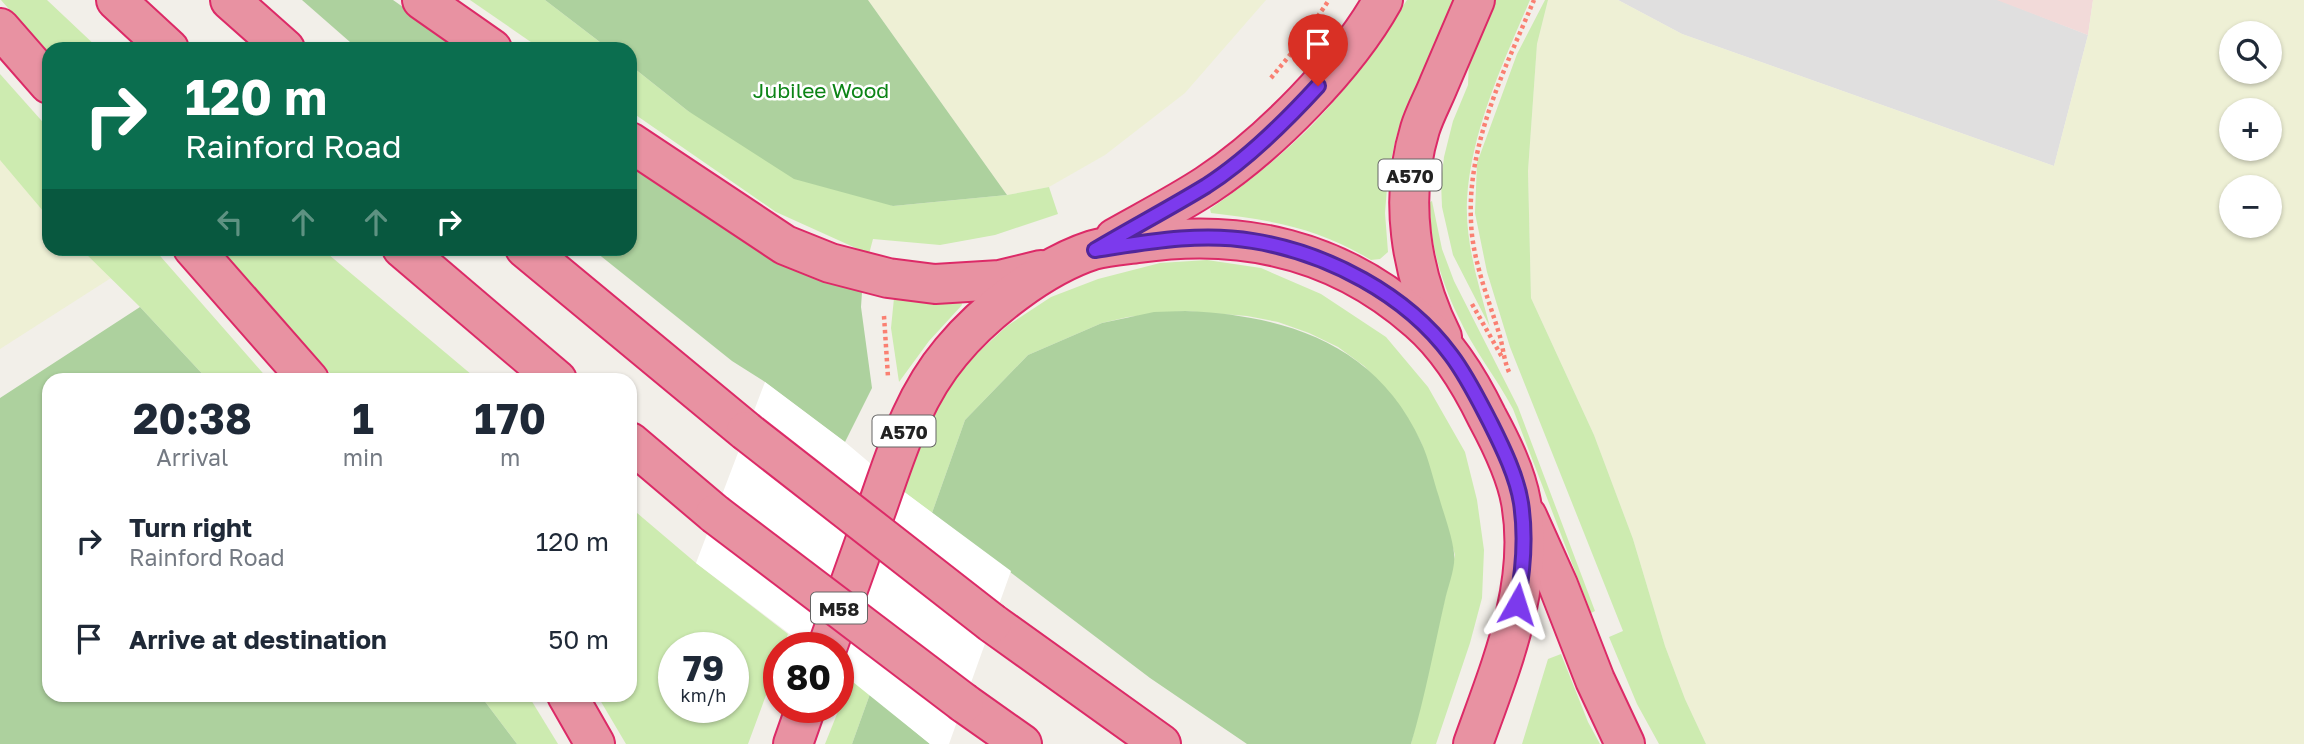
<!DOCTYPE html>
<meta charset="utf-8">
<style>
:root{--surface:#fff;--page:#f2f2f3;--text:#1f2937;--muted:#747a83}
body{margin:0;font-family:"Golos Text",sans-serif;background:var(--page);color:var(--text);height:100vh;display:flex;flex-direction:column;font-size:26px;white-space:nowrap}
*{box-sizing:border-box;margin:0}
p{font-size:23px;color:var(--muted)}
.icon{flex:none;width:38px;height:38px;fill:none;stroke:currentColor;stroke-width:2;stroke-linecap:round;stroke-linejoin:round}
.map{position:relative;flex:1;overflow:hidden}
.sheet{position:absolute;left:42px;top:373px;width:595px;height:329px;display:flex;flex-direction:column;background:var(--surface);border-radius:21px;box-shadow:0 2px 5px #0004}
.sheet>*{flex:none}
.hud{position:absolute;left:42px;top:42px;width:595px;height:214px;border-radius:21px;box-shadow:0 2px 5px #0004;background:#0b6e4f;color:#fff;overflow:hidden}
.buttons{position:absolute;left:2219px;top:21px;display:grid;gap:14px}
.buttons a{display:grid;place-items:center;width:63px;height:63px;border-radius:50%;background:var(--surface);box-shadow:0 2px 5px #0004;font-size:35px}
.speed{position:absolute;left:658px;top:632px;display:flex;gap:14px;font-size:35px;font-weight:700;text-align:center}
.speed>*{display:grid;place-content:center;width:91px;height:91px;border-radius:50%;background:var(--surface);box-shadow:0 2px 5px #0004;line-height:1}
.speed small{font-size:18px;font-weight:400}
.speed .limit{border:10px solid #d22;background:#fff;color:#111}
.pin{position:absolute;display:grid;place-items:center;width:60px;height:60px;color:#fff;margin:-72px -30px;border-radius:50% 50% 50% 0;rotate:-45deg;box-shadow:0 0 7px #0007}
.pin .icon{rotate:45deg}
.me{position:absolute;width:77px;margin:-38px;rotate:6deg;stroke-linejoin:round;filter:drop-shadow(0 0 5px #0008)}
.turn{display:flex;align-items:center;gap:24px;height:147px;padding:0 28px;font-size:32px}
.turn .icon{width:91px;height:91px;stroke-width:2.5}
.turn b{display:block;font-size:49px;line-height:60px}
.lanes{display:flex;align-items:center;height:66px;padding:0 28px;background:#0003;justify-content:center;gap:35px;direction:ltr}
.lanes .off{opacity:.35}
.eta{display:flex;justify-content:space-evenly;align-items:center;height:119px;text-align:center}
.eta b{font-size:42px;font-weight:700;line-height:49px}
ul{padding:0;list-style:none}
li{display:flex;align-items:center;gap:21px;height:98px;padding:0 28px}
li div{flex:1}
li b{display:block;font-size:26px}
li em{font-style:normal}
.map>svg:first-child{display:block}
</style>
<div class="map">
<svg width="2304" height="744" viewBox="0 0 2304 744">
<rect width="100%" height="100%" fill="#f2efe9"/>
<!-- residential -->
<path fill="#e0dfdf" d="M1618,0H1999L2088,35L2054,166L1682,34Z"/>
<!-- commercial -->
<path fill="#f2dad9" d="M1997,0H2093L2088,35Z"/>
<!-- farmland -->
<g fill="#eef0d5" fill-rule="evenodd">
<path d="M868,0H1266L1185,93L1105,155L1049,187L1007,195Z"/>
<path d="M1548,0H1618L1682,34L2054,166L2088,35L2093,0H2304V744H1706L1685,699L1665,646L1633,539L1594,435L1531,298L1528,171L1537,44ZM2231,33H2270V72H2231ZM2231,110H2270V149H2231ZM2231,187H2270V226H2231Z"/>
<path d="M0,145L49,204V248L86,249L111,278L0,349Z"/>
</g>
<!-- grass -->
<g fill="#cdebb0" fill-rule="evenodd">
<path d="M1,0H47L99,49H49V55Z"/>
<path d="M470,0H545L609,49H541Z"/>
<path d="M1407,0H1453L1396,137L1388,175L1385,213L1388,252L1380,259L1371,260C1319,228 1271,220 1211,213L1210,209C1265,171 1316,128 1355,75C1373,51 1390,25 1407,0Z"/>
<path d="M1496,0H1530C1503,63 1471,131 1467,200C1465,243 1479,286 1490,327L1453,255L1442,207L1441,182L1444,157L1453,121L1468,85L1469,61Z"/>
<path d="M1545,0H1548L1537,44L1528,171L1531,298L1594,435L1633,539L1665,646L1685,699L1706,744H1659L1637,704L1609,637L1623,631L1510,347L1487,272L1475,213L1477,163L1517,54Z"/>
<path d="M630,65L688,111L893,206L1007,195L1049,187L1058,214L995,235L940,245L873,239L869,254L776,212L630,111Z"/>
<path d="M0,74L49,129V218L0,160Z"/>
<path d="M1432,201L1442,249L1454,281L1518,407L1595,611L1591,613L1513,409C1496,377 1473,349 1458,316C1441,281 1429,241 1430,202Z"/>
<path d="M81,249H154L269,380H208L140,307Z"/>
<path d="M220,249H322L478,380H336Z"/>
<path d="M1207,260L1261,268L1321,294L1386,337L1428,387L1465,452L1477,500L1484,550L1482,598L1470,643L1436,744H1411L1455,555L1421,442L1405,414L1386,389L1364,366L1338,347L1309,333L1278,322L1247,316L1185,311L1128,317L1102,323L1028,355L965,420L932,513L903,491L938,398L970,360L1007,326L1051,297L1098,279L1160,263Z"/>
<path d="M894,298L961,301L962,305L929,341L899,382L891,328Z"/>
<path d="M630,507L696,563L788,634L783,647L779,648V660L748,744H626L597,695H630ZM674,648H733V707H674Z"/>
<path d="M1561,654L1588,722L1600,744H1522L1548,659Z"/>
<path d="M851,679L870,694L852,744H825Z"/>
<path d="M480,695H528L558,744H517Z"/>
</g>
<!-- forest -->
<g fill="#add19e">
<path d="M302,0H393L463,49H358Z"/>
<path d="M545,0H868L1007,195L893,206L794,179L688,111L630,65V49H609Z"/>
<path d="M630,163L795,270L827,282L862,292L861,307L872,388L845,442L765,382L732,361L592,249L630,248Z"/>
<path d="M140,307L208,380H49V695H480L517,744H0V398Z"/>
<path d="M1185,311C1285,315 1376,343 1421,442C1429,459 1433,479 1439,497C1444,515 1452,535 1454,553C1456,567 1448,586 1445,600C1434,648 1425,697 1411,744H1247L1150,678L932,513L965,420L1028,355L1102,323L1154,312Z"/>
<path d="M870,694L930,744H852Z"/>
</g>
<!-- pier -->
<path fill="#fff" d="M765,382L845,442L903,491L1011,571L949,744H930L838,670V648L807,647L696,563Z"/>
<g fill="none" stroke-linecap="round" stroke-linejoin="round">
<!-- highway casing -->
<g stroke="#dc2a67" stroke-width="42">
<g id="highway">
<path d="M116,0L169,49"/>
<path d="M230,0L285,49"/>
<path d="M422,0L492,49"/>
<path d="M0,28L49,84"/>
<path d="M630,142L785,245L830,263L888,278L935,284L1000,280L1041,270"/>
<path d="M1115,238C1145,221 1178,204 1207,185C1269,144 1347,65 1383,0"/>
<path d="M193,248L309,380"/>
<path d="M402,248L557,380"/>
<path d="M525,248L746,431"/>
<path d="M1442,337C1410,273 1399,198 1420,129C1425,113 1433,99 1439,84C1451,56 1463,28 1475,0"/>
<path d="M630,442L715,514"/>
<path d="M1527,516L1558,585L1595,680L1625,744"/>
<path d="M992,623L1161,744"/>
<path d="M827,648C844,600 861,553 878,505C897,451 913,397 951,352C984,312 1043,266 1093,250C1108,246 1124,245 1139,243C1243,228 1339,250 1419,321C1449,347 1470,382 1487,417C1501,443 1516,473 1521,502C1536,585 1500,668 1473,744"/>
<path d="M567,695L595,744"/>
<path d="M964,703L1022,744"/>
<path d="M793,744L806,707"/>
</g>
</g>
<!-- path -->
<g stroke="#fa8072" stroke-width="4.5" stroke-dasharray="3.5 3.5" stroke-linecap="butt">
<path d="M1271,78L1299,44L1329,0"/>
<path d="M1472,304L1502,357"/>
<path d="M884,316L888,377"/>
<path d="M1509,372C1503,358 1503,344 1498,330C1487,295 1472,258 1471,221C1467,144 1505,69 1534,0"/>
</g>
<!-- highway -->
<use href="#highway" stroke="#e892a2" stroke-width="38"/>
<!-- highway-bridge casing -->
<g stroke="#dc2a67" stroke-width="42" stroke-linecap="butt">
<g id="highway-bridge">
<path d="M746,431L992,623"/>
<path d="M715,514L964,703"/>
</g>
</g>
<!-- highway-bridge -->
<use href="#highway-bridge" stroke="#e892a2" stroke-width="38"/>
</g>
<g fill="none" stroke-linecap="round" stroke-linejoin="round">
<!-- route casing -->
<g stroke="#51269a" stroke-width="18">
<path id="route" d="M1318,86C1285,122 1248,159 1206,186C1170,208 1132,228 1095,250C1147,242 1200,232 1253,241C1327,253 1406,294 1451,355C1467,376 1479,401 1491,424C1503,448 1517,477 1521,503C1526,536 1523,572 1517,604"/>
</g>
<!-- route -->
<use href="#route" stroke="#7c3aed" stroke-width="12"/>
</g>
<g text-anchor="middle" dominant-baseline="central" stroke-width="5" stroke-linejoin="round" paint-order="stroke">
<!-- shield labels -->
<g fill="#fff" stroke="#646464" stroke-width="2">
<rect x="1378.5" y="159.5" width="63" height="31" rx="5"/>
<rect x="872.5" y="415.5" width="63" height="31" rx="5"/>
<rect x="811" y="592.5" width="56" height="31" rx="5"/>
</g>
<g font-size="19" font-weight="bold" fill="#222">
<text x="1410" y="175">A570</text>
<text x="904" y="431">A570</text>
<text x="839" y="608">M58</text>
</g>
<!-- park labels -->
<g font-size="21" fill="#0c8416" stroke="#fff">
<text x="821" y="90">Jubilee Wood</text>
</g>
</g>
</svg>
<div class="buttons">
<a><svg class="icon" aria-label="search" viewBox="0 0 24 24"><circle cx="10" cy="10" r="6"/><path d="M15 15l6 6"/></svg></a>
<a>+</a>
<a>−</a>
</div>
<div class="speed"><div>79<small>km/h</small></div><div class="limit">80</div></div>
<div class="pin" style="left:1318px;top:86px;background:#d93025"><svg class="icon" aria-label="arrive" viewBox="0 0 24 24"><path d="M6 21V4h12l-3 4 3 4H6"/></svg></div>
<svg class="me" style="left:1517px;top:604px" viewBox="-20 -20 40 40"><path d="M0-17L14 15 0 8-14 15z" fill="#7c3aed" stroke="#fff" stroke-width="4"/></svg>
<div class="hud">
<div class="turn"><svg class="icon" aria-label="right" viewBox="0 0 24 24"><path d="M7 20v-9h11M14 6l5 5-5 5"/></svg><div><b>120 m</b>Rainford Road</div></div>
<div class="lanes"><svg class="icon off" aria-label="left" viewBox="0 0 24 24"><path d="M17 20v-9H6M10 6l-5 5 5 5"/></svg><svg class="icon off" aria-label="ahead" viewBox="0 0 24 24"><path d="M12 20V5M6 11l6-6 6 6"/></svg><svg class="icon off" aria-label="ahead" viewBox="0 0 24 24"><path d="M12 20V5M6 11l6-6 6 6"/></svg><svg class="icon" aria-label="right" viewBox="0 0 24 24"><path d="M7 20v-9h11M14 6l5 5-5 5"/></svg></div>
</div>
<section class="sheet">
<div class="eta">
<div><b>20:38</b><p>Arrival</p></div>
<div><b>1</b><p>min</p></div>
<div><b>170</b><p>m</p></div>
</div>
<ul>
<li><svg class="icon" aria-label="right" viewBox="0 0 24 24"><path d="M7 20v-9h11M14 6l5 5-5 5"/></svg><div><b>Turn right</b><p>Rainford Road</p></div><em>120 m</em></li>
<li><svg class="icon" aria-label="arrive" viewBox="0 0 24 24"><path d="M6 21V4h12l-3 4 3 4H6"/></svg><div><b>Arrive at destination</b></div><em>50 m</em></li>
</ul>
</section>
</div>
